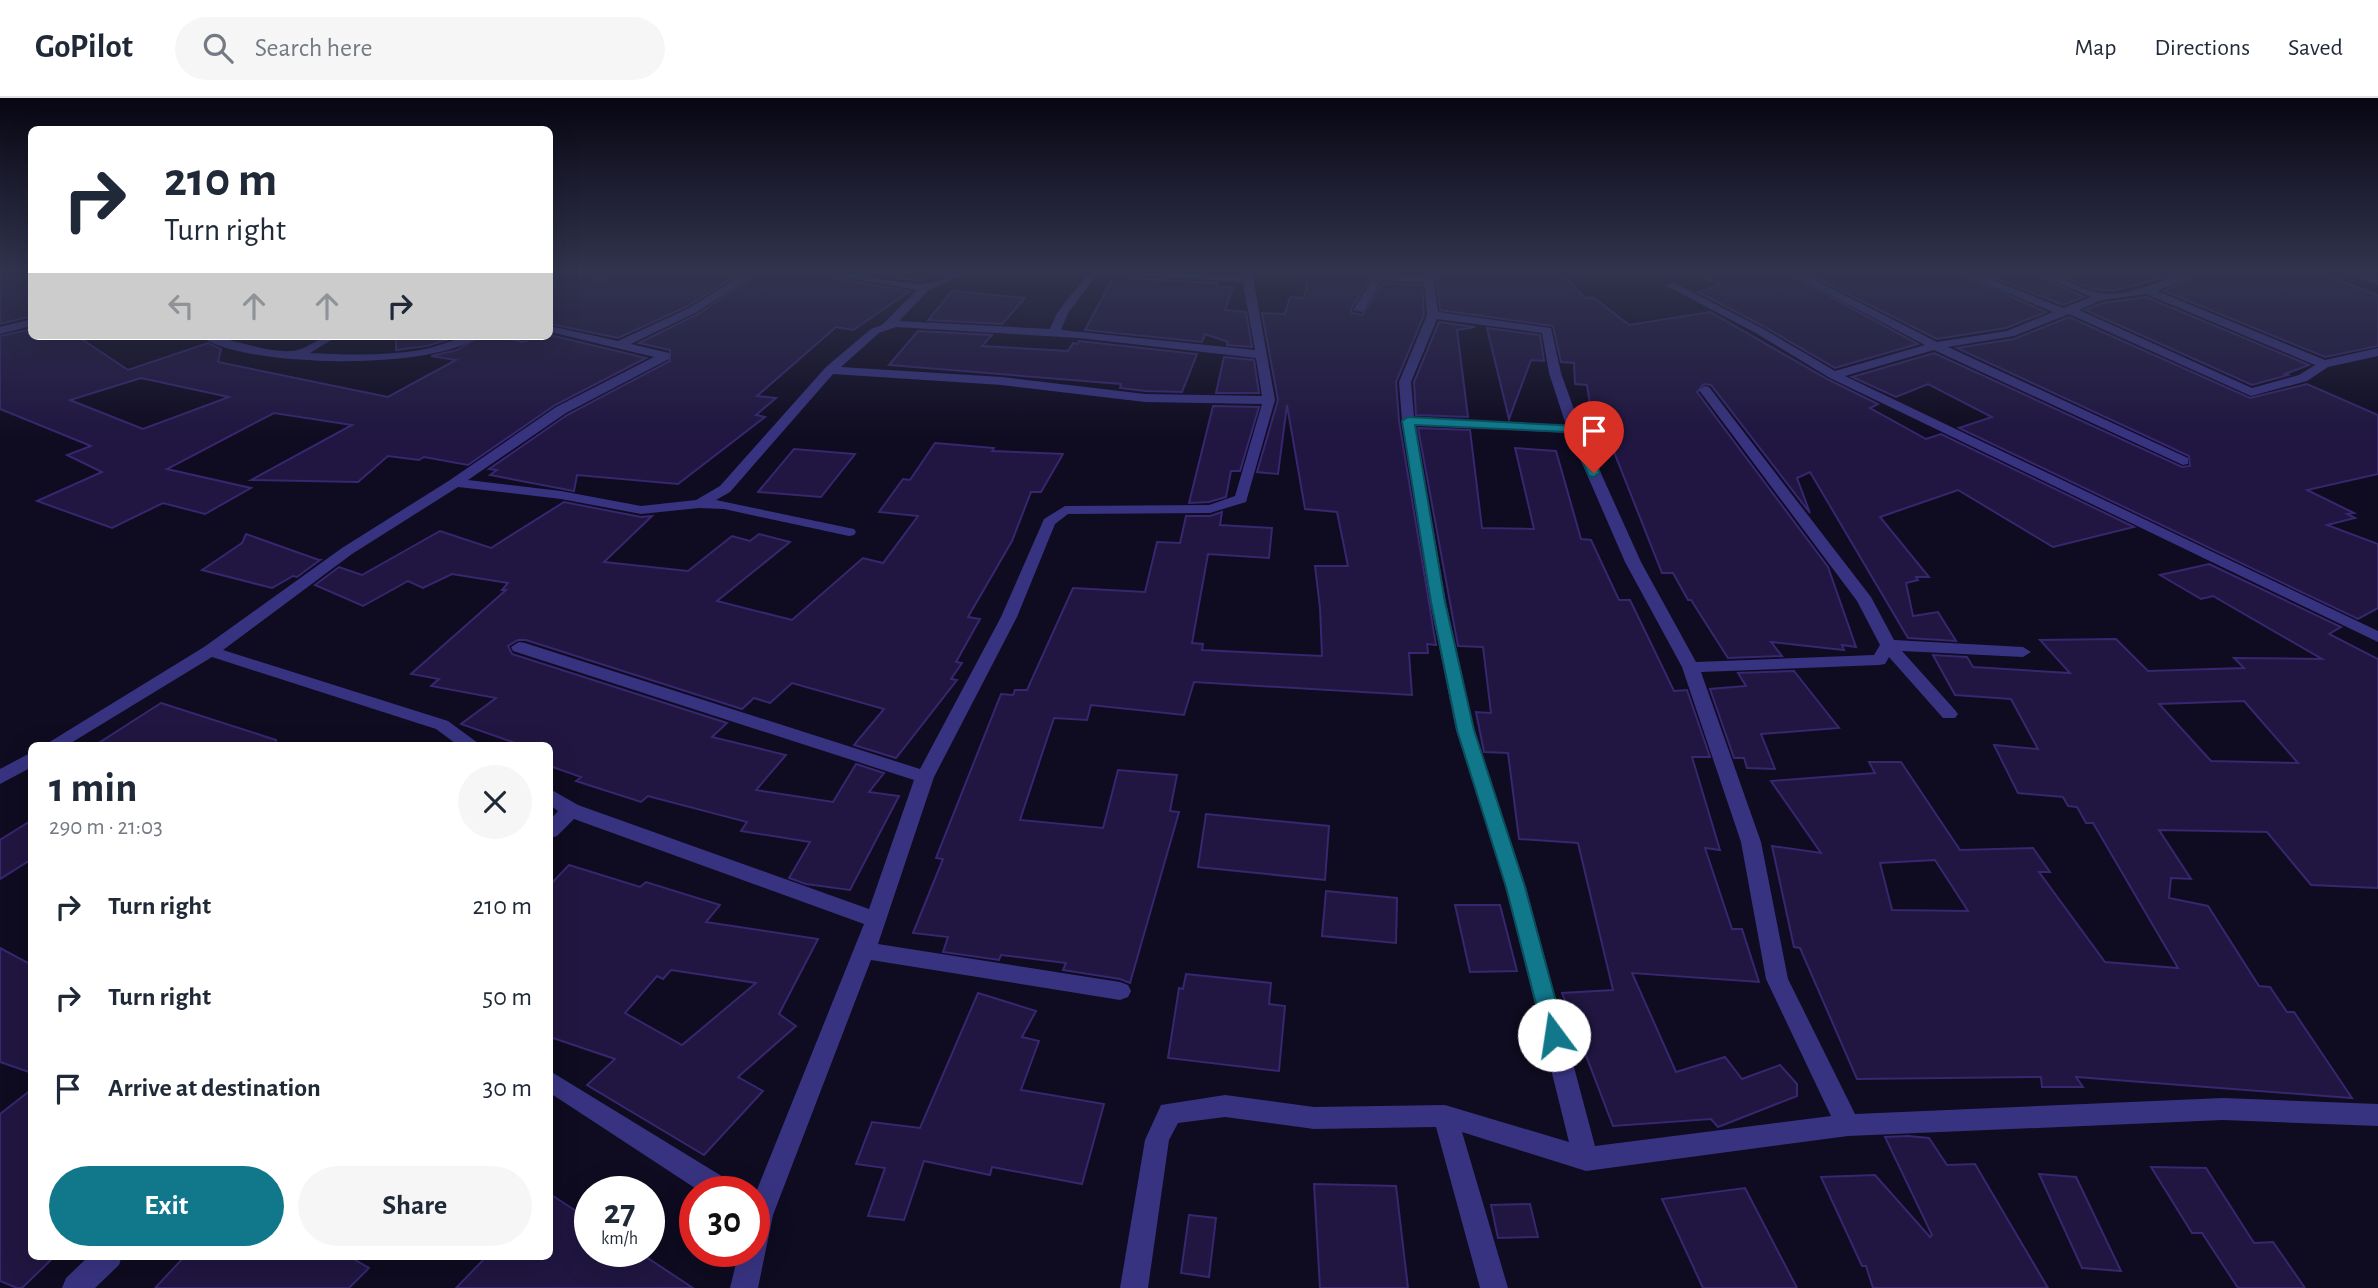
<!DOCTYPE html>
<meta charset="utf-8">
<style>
:root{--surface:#fff;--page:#f6f6f7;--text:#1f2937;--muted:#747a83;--line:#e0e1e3;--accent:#11788c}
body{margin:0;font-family:"Alegreya Sans",sans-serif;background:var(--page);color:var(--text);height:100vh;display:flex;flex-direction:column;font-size:26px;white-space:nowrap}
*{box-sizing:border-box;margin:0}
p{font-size:23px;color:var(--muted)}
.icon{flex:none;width:38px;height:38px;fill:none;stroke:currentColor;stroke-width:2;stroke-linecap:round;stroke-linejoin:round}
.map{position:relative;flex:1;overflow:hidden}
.sheet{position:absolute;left:28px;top:644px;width:525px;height:518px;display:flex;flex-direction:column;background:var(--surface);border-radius:10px;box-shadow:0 7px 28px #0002}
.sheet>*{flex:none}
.top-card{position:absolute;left:28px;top:28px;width:525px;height:214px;border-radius:10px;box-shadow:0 7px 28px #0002;background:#fff;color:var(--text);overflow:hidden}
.speed{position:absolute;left:574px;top:1078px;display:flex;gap:14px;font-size:35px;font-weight:700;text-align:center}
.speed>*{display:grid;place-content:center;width:91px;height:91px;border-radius:50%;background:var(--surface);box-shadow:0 7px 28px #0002;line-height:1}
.speed small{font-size:18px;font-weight:400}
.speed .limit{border:10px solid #d22;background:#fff;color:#111}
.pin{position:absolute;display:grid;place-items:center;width:60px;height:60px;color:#fff;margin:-72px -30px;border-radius:50% 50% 50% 0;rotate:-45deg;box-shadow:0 0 7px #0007}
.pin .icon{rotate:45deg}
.me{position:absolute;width:77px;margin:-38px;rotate:346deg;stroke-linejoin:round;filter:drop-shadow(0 0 5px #0008)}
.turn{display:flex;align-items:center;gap:24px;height:147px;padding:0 21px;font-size:32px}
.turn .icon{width:91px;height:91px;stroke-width:2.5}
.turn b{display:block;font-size:49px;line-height:60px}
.lanes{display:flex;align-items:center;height:66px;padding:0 21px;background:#0003;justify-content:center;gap:35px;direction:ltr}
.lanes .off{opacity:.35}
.round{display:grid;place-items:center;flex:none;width:74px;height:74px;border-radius:37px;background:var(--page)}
.overview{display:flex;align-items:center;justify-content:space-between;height:119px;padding:0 21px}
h1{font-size:42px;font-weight:600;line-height:52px}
.button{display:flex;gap:14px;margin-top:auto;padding:14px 21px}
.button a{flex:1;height:80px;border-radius:42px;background:var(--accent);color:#fff;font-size:28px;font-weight:600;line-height:80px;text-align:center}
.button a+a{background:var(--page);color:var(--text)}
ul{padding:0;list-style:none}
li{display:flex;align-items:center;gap:21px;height:91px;padding:0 21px}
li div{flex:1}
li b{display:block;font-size:26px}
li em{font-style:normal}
header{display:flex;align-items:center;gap:42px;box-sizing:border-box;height:98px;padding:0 35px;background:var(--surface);border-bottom:2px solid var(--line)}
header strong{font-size:33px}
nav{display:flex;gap:38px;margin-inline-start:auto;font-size:24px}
.search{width:490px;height:63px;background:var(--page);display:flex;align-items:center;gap:18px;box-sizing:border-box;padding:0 24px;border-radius:38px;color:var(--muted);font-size:26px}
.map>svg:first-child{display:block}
</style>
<header>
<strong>GoPilot</strong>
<div class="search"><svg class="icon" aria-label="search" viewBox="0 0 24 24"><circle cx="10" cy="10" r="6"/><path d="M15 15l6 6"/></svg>Search here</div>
<nav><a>Map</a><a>Directions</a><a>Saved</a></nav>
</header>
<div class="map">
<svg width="2378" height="1190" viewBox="0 0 2378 1190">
<rect width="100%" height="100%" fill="#0f0b20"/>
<!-- building -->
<g fill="#201641" stroke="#36276f" stroke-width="2" fill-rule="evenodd">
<path d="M552,174H596L592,177L595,184L604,183L617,174H742L688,208L618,240L550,226Z"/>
<path d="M761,174H826L833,180L910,193L853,232L836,229L757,298L776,300L756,317L765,319L678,386L577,377L574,393L490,377L497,372L489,371L567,317L670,263V252L639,245L698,216Z"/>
<path d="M856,174H938L921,183Z"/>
<path d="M1116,174L1126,180L1217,185V188L1233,189L1225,212L1246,214L1252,249L1227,247L1228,244L1205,236L1202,244L1085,232Z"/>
<path d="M1310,174H1382L1372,177L1351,211L1352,215L1362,217L1383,185L1422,187L1424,217L1396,284L1399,323L1436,547L1427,546L1428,555H1409L1412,597L1194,584L1184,617L1091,607L1087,622L1054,620L1020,722L1103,730L1118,672L1177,677L1170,713L1179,714L1130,885L1120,881L1063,872L1066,865L1001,857L999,862L943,854L948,839L913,835L943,761L936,760L1001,596L1013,597L1015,592H1027L1073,490L1145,494L1157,444L1180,445L1186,418H1210L1222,414L1220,427L1272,430L1269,460L1208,456L1192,545L1203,546L1202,552L1322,558L1320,510L1315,468H1348L1337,414L1305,411L1287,307L1278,376L1257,374L1278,302L1262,215L1285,216L1290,199L1304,200Z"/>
<path d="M1436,174H1486L1488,178L1560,174L1585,200L1593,199L1629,227L1710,214L1829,282L1878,306L1870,310L1926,341L1941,336L2134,429L2053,449L1958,392L1880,419L1929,479H1916L1918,482L1906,485L1913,518L1938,514L1956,543L1908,540L1810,374L1797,380L1810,415L1711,287L1704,286L1697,294L1828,469L1856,549L1842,547L1844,552L1771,544L1782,558L1728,560L1691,502H1688L1673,475H1662L1614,354L1597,352L1587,287L1575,286L1574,265L1561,264L1553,228L1440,212Z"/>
<path d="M1692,174H1785L1918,246L1835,270L1763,228L1698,194L1721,187Z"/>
<path d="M1804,174H1956L2046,214L2006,230L1937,241Z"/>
<path d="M1978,174H2031L2084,199L2063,207Z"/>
<path d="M2050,174H2184L2113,193L2093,191Z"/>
<path d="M2203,174H2318L2378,197V248L2325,259L2164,193Z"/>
<path d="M0,177L16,181L32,177V218L0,226Z"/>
<path d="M952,193L1025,200L1002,226L928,222Z"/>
<path d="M2146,199L2309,267L2285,276L2288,277L2252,287L2085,212L2103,205Z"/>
<path d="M2069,219L2250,300L2307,286L2378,317V376L2307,392L2354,415L2347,416L2355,420L2327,427L2378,446V510L2358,521L1959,330L1992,319L1928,286L1896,299L1852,279L1934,255L2182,369L2190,368L2189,358L1957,250L2014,241Z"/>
<path d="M1439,224L1475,229L1457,232L1468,319L1416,317L1414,284Z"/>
<path d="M1487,230L1540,237L1544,263L1531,262L1509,321Z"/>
<path d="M32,231V238H77L128,272L208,245L221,251L218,264L388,299L456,262L431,258L457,252L480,238H498L523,244L536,238L550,237L646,260L555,307L468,367L424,359L419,362L388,358L358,384L251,382L352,327L274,315L167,371L251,390L205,416L163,405L112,430L37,403L102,374L67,357L91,348L0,311V238ZM141,280L229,299L143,331L70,302Z"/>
<path d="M918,233L992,237L982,248L1068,253L1073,245L1077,246L1079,243L1197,256L1182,294L1145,293L1120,290L1121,286L889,267Z"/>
<path d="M396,238H459L427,248L396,252Z"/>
<path d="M1224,259L1254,262L1259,295H1216Z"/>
<path d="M1213,308L1259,309L1240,373H1231L1226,399L1209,404L1189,405Z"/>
<path d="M1418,330L1470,332L1482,430L1534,431L1515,350L1556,353L1581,441L1591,442L1619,502H1630L1674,593L1687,592L1710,659H1692L1720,752L1705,750L1732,831H1742L1759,884L1632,875L1676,974L1725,959L1742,981L1780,967L1797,986V998L1718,1029L1711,1021L1613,1028L1562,895L1613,892L1578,745L1519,741L1508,655L1484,654L1476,614L1491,615L1483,549L1458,548Z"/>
<path d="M935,345L994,350L992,353L1063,356L1041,394H1031L1012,443L968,519L980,521L956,564L962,565L951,581L957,582L896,660L854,647L884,611L792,585L770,605L754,600L742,611L526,542H518L508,548L512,556L727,625L712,639L786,657L756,692L833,704L856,666L884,675L869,694L899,698L850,792L806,786L789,780L810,744L741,733L747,724L648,698L641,704L576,683L581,679L550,668V648H524L461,626L496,600L431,588L439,581L411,576L506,492H502L508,485L452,476L423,490L408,483L363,508L315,487L339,469L362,477L440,433L491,450L564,404L641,419L652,418L604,464L688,473L732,438L750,443L759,436L790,444L717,503L792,522L863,460L883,465L918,418L879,414L903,381L910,382Z"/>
<path d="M794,351L855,356L821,399L758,394Z"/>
<path d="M246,436L319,462H320L297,479L293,478L272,490L202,472L242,445Z"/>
<path d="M2209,466L2341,529L2329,536L2378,561V790L2311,787L2267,734L2159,732L2191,781L2171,780L2169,800L2208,808L2259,888L2270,889L2287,914H2294L2352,1000L2076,979L2083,989H2042L2041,979L1857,981L1800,850L1794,849L1772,748L1821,755L1771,683L1875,675L1869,664H1901L1960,752L2033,750L2050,774H2039L2105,864L2178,870L2093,725H2086L2077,709L2068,708L2063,699L2018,695L1994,647L2038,651L2011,601L1955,597L1933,557L1967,559L1973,569L2070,575L2040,542L2116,541L2148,573L2244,570L2234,560L2322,561L2213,498L2201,501L2160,477ZM2244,603L2298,665L2211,663L2159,606ZM1935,762L1968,813L1892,812L1880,765Z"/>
<path d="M1794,573L1839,630L1761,636L1775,671L1747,670L1744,660H1734L1710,591L1746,588L1738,575Z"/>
<path d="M161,605L276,642L275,648H94Z"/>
<path d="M1206,716L1329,728L1325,782L1198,769Z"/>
<path d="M32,722V761L0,781V742Z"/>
<path d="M569,767L640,789L646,784L720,807L706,824L818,841L779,916L796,928L738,979L763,993L704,1057L587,987L615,961L550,939V787ZM671,872L756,885L682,947L625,915L657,878L663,881Z"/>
<path d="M1326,793L1397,800L1396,845L1322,838Z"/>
<path d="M1455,807H1500L1517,873L1470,874Z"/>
<path d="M0,850L32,867V975L0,964Z"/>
<path d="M1186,876L1271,885L1269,906L1285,908L1279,973L1168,960L1179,890L1183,891Z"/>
<path d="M978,895L1036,913L1022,939L1039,943L1021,992L1104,1006L1082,1086L992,1069L990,1077L924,1063L904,1122L868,1118L885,1070L856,1066L872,1024L920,1030Z"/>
<path d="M32,991V1158H55L22,1190H17L0,1183V1016Z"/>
<path d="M1908,1038L1929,1040L1947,1067L1975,1066L2048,1190H1873L1866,1168H1862L1821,1079L1875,1077L1930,1139L1932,1137L1885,1039Z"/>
<path d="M2151,1069L2206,1070L2254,1145L2273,1144L2305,1190H2238L2202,1135H2192Z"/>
<path d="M2039,1076L2076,1079L2121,1173L2082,1170Z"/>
<path d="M1314,1086L1396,1088L1408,1190H1320Z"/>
<path d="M1745,1090L1797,1190H1703L1662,1101Z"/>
<path d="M550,1096L590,1122V1153H613L625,1161L632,1153H637L693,1190H456L487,1158H550Z"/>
<path d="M1530,1106L1538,1139L1498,1140L1491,1107Z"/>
<path d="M1189,1117L1216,1120L1209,1179L1181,1175Z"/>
<path d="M185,1158H348L369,1170L349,1190H155Z"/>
</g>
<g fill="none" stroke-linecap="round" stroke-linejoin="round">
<!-- minor -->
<g fill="#383381" fill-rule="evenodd">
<path d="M602,174H615L603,181H595V177Z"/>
<path d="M747,174H759L697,214L631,246L669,255V261L566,315L468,382L561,393L641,408L696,402L720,388L826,269L871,231L882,227L917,192L833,177L828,174C860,174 890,185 921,186C935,187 950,174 968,174L929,192L899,223L1050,231L1057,215L1089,174H1099L1068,215L1061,232L1255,252L1243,184L1126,177L1121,174L1242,177V174H1252L1275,302L1246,404L1210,415L1068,416L1055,426L1017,519L934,679L878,846L1120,884L1128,887L1131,893L1128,899L1120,902L871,862L773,1117L758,1190H730L739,1153H754V1099L864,826L574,721L557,738L550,740V722L558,713L550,707V691L578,707L869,811L914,682L513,553L511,549L519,544L525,545L920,671L1001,519L1044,421L1065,408L1209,407L1235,398L1262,306L1145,304L1002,287L833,276L730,394L716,402L854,431L856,434L854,437L849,438L724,411L699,410L641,416L561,401L458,389L352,456L223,552L448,623L482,648H459L436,631L212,559L66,648H43L204,549L342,450L450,382L556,309L654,259L550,234V228L618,243L689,210ZM896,229L1079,240L1256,260L1262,298L1145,296L1002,279L841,269L879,235Z"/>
<path d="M1423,174H1433L1438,214L1551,230L1561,275L1581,331L1641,464L1696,564L1874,557L1880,547L1857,503L1699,292L1705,288L1709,289L1871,499L1894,542L2023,549L2031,554L2023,559L1902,553L1955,612L1958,616L1955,620H1943L1889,559L1885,566L1879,567L1701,574L1761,744L1788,881L1855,1016L2223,1000L2378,1006V1028L2223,1022L1848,1038L1586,1073L1462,1034L1508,1190H1480L1436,1029L1314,1031L1225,1019L1178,1025L1169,1042L1148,1190H1120L1145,1042L1161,1007L1225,997L1314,1009L1445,1007L1569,1044L1506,789L1456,632L1430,504L1402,323L1399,284L1427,217L1424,185L1382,182L1363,214L1353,212L1374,178L1389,175L1423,178ZM1437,221L1542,235L1549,275L1566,327L1414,319L1411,284ZM1415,327L1569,335L1625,464L1682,569L1741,744L1766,881L1831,1018L1595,1048L1526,789L1474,632L1446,504Z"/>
<path d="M1787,174H1799L1937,244L2007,233L2053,214L1958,174H1972L2063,210L2091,199L2034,174C2059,174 2077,192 2101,195C2134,201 2169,174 2201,174L2157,193L2325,262L2378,250V258L2328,269L2307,283L2251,298L2069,216L2014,238L1948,249L2188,360V366L2183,367L1934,252L1845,278L2378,533V544L1830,280L1754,234L1665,187L1674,185L1762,230L1835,273L1925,247ZM2146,196L2315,267L2299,277L2252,290L2079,212L2102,202Z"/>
<path d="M2343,174H2358L2378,181V187Z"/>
<path d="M32,221V228L0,236V229Z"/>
<path d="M200,238C231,238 261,255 292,253C308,252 316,238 338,238L310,255C346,257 384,258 420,252C440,249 457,238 478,238C438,273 240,270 200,238Z"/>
<path d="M32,654V669L0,686V671Z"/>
<path d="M550,973L733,1085L737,1094H701L550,995Z"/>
<path d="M89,1158H122L119,1167L95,1190H62L66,1180Z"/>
</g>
</g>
<!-- sky -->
<linearGradient id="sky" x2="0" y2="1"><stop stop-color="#080612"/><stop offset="0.51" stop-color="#31344e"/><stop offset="1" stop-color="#31344e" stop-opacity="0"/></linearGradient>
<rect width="2378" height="340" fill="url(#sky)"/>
<!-- route -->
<path fill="#11788c" stroke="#0b4e5b" stroke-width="2" d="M1408,319L1578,328L1600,375L1594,379L1589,378L1569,334L1415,327L1445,504L1474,632L1525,789L1565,937L1562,944L1554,946L1547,944L1544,937L1506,789L1457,632L1431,504L1402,323Z"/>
</svg>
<div class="speed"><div>27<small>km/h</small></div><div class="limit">30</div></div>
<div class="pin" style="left:1594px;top:375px;background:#d93025"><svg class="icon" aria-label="arrive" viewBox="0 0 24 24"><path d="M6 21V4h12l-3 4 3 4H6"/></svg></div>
<svg class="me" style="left:1554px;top:937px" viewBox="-20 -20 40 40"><circle r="19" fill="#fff"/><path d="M0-13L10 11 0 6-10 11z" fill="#11788c"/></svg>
<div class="top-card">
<div class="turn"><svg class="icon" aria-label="right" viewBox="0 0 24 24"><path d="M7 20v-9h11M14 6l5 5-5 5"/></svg><div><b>210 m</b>Turn right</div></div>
<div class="lanes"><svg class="icon off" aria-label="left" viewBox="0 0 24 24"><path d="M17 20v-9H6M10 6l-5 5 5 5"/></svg><svg class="icon off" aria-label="ahead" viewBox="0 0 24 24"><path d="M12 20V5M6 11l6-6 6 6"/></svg><svg class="icon off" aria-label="ahead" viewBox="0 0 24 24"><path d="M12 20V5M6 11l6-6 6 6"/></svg><svg class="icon" aria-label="right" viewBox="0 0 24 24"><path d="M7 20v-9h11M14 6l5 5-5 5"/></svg></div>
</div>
<section class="sheet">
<div class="overview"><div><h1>1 min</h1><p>290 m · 21:03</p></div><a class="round"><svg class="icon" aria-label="close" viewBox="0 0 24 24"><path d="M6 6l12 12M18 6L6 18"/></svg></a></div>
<ul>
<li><svg class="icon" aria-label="right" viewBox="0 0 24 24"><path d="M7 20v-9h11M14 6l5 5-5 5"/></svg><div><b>Turn right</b></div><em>210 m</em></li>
<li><svg class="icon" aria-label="right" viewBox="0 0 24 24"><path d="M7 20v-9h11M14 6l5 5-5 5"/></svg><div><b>Turn right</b></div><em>50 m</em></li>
<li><svg class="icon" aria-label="arrive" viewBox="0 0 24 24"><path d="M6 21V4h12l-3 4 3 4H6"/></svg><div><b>Arrive at destination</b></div><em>30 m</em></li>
</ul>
<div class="button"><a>Exit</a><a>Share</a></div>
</section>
</div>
